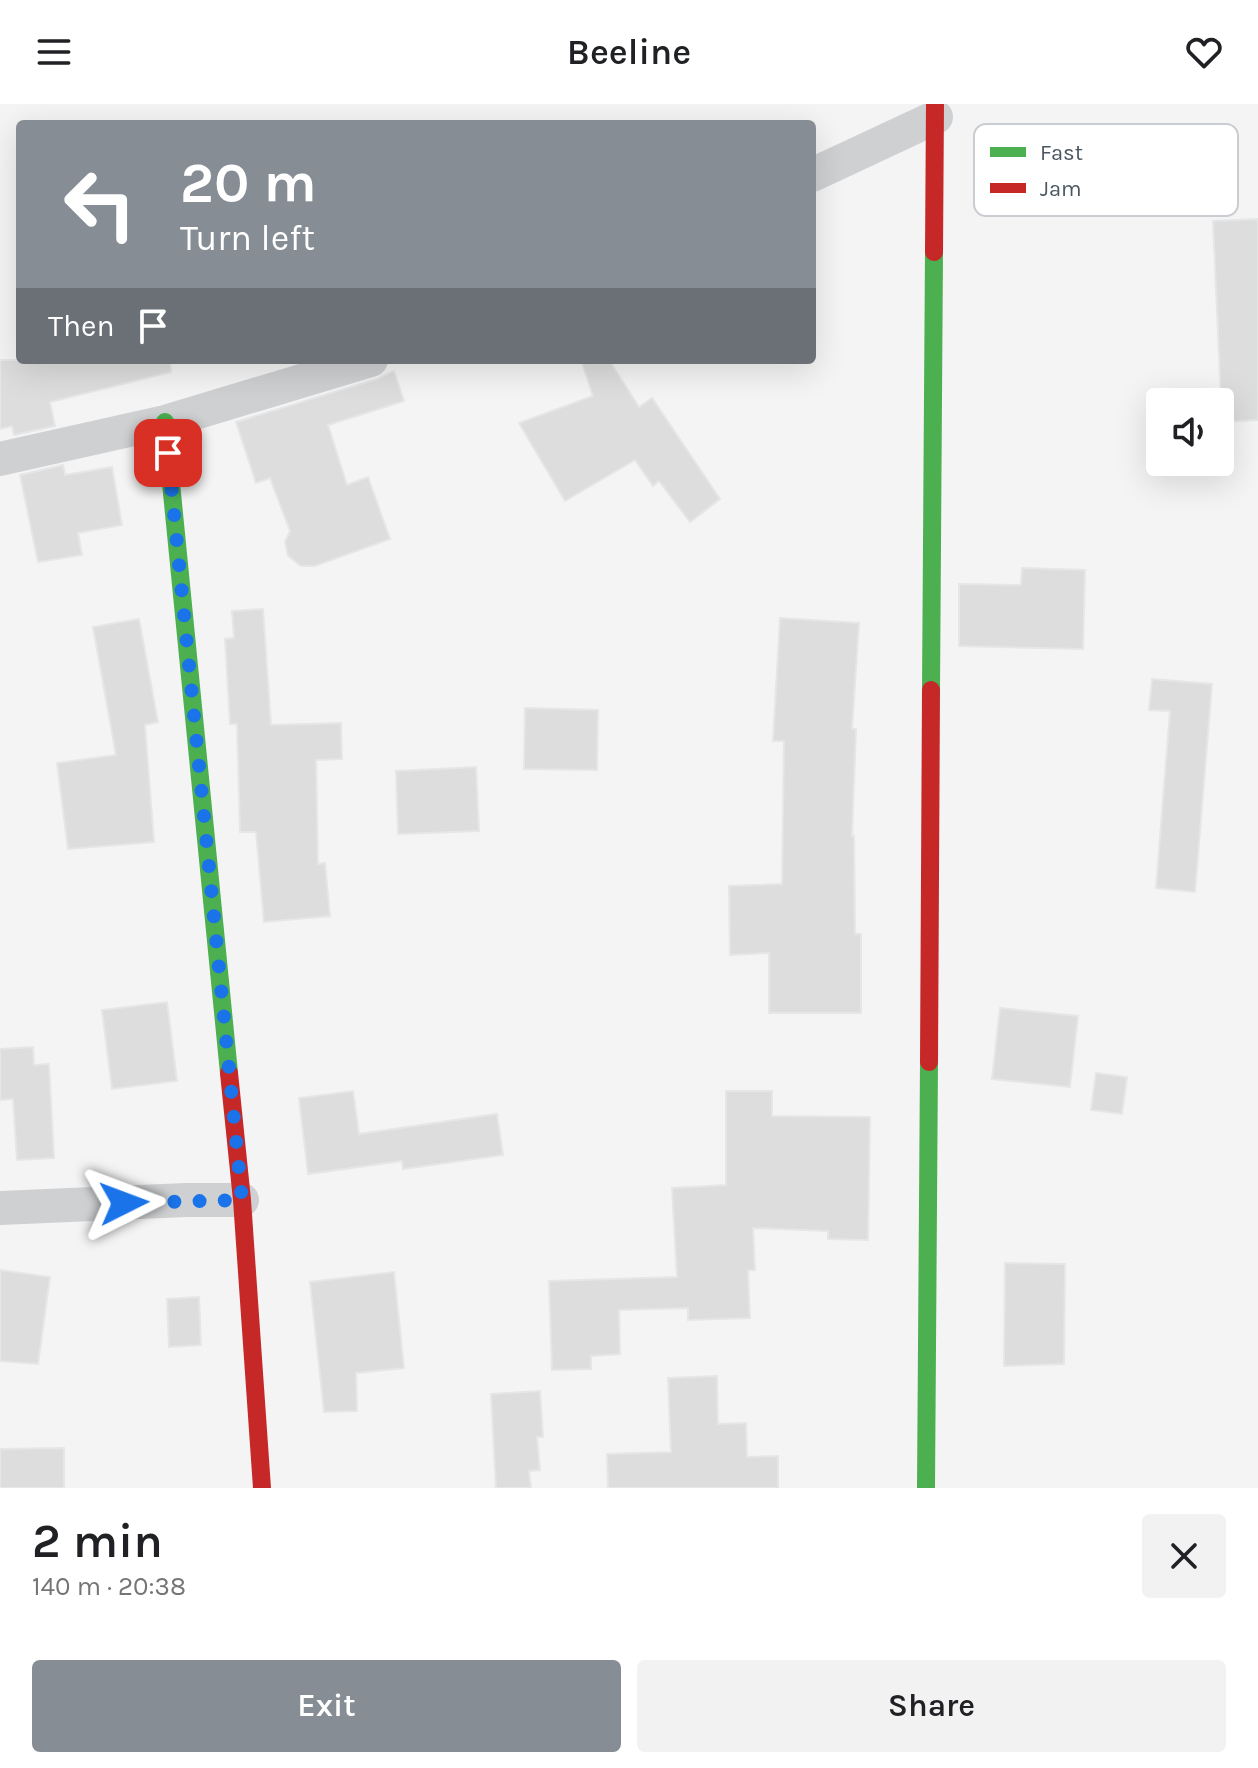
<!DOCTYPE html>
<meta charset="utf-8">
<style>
:root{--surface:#fff;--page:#f2f2f2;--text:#202124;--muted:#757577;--accent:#868d94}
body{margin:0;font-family:Karla,sans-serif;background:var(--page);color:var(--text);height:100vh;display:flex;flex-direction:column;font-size:30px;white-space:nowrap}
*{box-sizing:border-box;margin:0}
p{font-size:26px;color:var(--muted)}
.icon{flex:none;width:44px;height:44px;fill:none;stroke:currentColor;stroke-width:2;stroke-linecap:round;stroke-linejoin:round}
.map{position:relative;height:1384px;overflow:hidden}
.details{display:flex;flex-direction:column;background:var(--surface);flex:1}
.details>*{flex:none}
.hud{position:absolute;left:16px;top:16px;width:800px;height:244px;border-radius:8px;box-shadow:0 8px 32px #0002;background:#868d94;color:#fff;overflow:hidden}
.tools{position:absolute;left:1146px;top:284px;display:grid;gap:16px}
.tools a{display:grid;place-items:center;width:88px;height:88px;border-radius:8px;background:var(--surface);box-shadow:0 8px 32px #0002;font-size:40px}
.pin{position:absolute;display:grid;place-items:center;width:68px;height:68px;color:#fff;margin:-34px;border-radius:16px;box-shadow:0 4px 12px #0006}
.me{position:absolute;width:88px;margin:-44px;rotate:87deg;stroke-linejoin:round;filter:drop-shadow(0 0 6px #0008)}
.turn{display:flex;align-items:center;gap:28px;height:168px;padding:0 32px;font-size:36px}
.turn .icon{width:104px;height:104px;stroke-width:2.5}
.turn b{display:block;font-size:56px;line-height:68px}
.then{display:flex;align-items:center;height:76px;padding:0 32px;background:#0003;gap:16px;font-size:30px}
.round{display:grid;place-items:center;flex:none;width:84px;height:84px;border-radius:8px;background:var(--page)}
.summary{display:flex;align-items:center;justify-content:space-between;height:136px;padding:0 32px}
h1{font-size:48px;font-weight:600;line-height:60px}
.cta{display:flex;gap:16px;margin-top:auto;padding:16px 32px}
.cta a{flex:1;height:92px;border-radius:8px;background:var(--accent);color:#fff;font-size:32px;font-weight:600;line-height:92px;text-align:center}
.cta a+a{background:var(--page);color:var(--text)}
header{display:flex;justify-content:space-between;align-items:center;height:104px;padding:0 32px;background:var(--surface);font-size:36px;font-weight:600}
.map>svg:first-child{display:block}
</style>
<header><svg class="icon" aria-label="menu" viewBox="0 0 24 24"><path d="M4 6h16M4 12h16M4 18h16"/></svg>Beeline<svg class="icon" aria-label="heart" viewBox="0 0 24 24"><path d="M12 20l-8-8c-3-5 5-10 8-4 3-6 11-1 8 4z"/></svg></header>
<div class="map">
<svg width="1258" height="1384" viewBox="0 0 1258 1384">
<rect width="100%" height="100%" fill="#f4f4f4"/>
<!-- building -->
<g fill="#ddddde" stroke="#e5e6e7" stroke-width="2">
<path d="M1258,115V316L1222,318L1213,117Z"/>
<path d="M0,256H170L171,268L50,298L55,322L14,331L12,322L0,325Z"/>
<path d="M581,256H609L639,303L652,294L720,395L690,418L659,377L653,382L635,356L565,397L519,319L593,292Z"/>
<path d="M394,267L404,297L328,321L347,381L368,373L390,435L315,462H301L288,452L285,438L290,427L270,374L256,379L236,318L377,275Z"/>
<path d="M63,361L65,371L112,363L122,421L78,429L82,451L38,458L20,371Z"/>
<path d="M1022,464L1085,466L1083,545L959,542V480L1021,481Z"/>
<path d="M263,505L271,621L341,619L342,655L316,656L318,760L325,759L330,812L264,818L256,728H240L237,620H230L225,535L234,534L232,507Z"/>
<path d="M780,514L859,519L852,625H856L852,732H854L855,830H861V909H769V849L730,851L729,782L782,780L784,637H773Z"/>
<path d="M139,515L158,618L145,621L154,738L68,745L57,659L116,651L93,523Z"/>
<path d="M1152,575L1212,580L1195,788L1156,784L1170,607L1149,606Z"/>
<path d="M525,604L598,606L597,666L524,665Z"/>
<path d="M476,663L479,727L398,730L396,667Z"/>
<path d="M167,898L177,977L112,985L102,906Z"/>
<path d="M1000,904L1078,912L1070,983L992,975Z"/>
<path d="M33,943L34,961L49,960L54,1054L17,1056L13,995L0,996V945Z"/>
<path d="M1096,969L1127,973L1122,1010L1091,1006Z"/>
<path d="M353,987L359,1030L497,1010L503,1051L403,1065L402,1057L308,1070L299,994Z"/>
<path d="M726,987H772V1012L870,1013L868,1136L828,1135V1127L753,1124L755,1166H748L750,1214L688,1216V1204L619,1206L620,1250L591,1252V1265L552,1266L549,1177L677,1173L672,1084L726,1081Z"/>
<path d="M1005,1159L1065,1160L1064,1260L1004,1262Z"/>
<path d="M0,1166L50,1173L38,1260L0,1257Z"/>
<path d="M394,1168L404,1264L356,1269L357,1307L324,1308L310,1178Z"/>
<path d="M199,1193L201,1241L169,1243L167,1195Z"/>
<path d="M717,1272L718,1320L746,1319L747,1353L778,1352V1384H608L607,1350L671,1348L668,1274Z"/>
<path d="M540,1287L543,1333H537L540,1366L529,1367L531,1384H496L491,1290Z"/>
<path d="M64,1344V1384H0V1345Z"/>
</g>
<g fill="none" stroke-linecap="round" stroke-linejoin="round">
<!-- street -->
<g stroke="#ced0d2" stroke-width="34">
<path d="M812,71L936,13"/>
<path d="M0,355L165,318L371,256"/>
<path d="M0,1104L186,1096H242"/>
</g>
<!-- fast -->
<g stroke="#4caf50" stroke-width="18">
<path d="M165,318L229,969"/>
<path d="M931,586L934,148"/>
<path d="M926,1384L929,958"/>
</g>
<!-- jam -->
<g stroke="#c62828" stroke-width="18">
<path d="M934,148L935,0"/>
<path d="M929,958L931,586"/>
<path d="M229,969L242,1096L262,1384"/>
</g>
</g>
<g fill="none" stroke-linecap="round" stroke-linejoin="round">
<!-- route -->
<path stroke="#1a73e8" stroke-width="14" stroke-dasharray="0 25.2" d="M124,1099L242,1096L168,349"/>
</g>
<!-- legend -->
<rect x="974" y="20" width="264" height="92" rx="12" fill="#fff" stroke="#c9ccd0" stroke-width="2"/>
<rect x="990" y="43" width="36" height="10" fill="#4caf50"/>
<rect x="990" y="79" width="36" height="10" fill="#c62828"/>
<g font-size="22" fill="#4a5661">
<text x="1040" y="56">Fast</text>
<text x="1040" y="92">Jam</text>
</g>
</svg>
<div class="tools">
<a><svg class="icon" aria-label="sound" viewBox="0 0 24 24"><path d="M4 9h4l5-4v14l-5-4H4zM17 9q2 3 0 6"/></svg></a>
</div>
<div class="pin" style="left:168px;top:349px;background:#d93025"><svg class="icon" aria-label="arrive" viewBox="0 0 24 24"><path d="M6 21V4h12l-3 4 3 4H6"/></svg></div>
<svg class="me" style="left:124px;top:1099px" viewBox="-20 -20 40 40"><path d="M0-17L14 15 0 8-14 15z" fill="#1a73e8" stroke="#fff" stroke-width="4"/></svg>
<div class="hud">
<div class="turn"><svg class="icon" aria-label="left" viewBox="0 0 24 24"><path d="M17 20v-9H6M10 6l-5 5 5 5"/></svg><div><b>20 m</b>Turn left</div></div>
<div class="then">Then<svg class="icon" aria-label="arrive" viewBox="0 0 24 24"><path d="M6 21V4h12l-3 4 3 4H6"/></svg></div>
</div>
</div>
<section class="details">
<div class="summary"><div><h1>2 min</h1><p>140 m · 20:38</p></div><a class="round"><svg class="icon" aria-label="close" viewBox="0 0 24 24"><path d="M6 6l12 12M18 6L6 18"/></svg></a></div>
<div class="cta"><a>Exit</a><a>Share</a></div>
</section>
